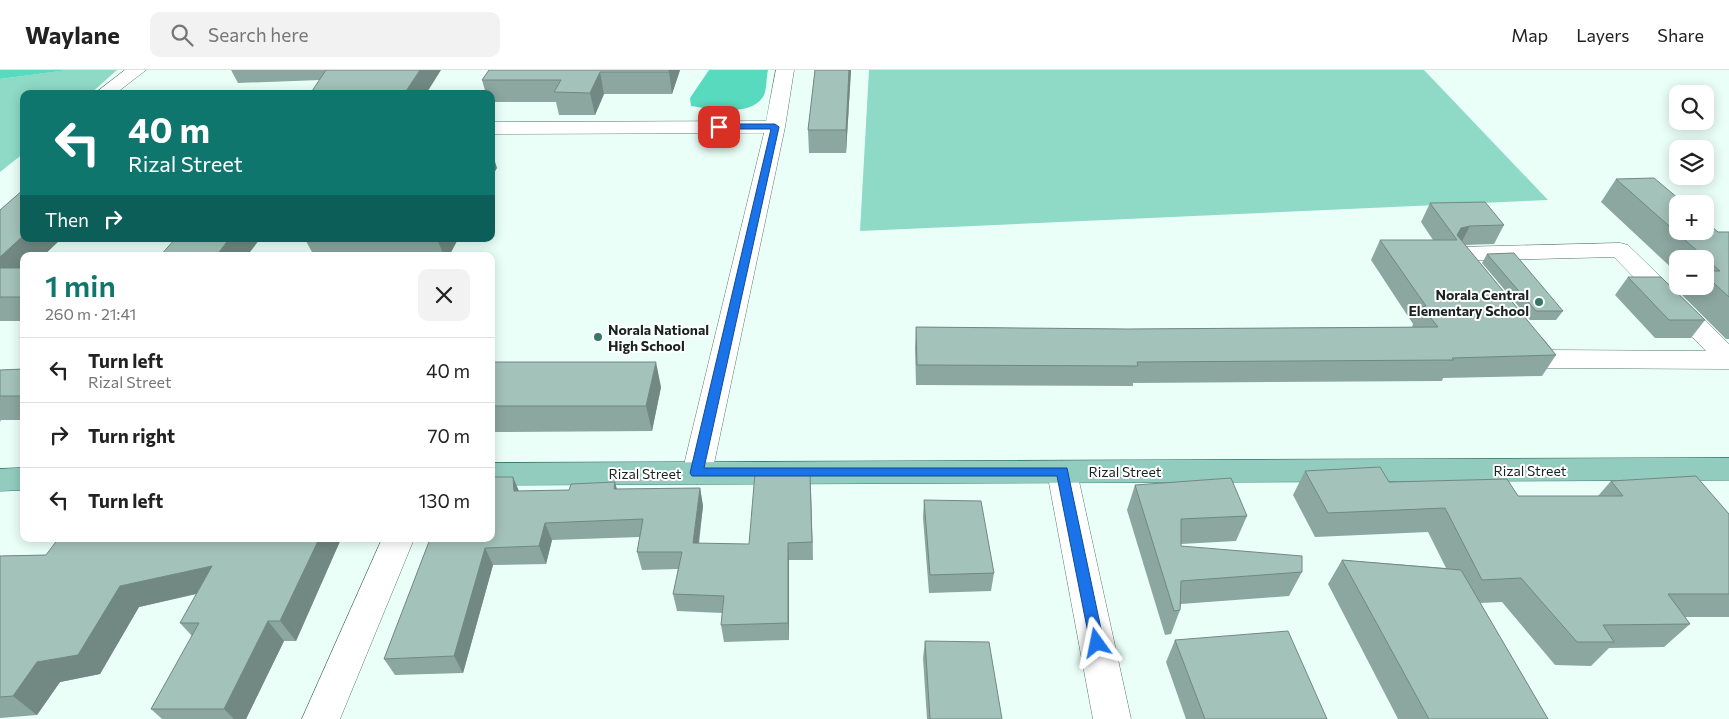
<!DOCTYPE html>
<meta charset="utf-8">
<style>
:root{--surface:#fff;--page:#f2f2f2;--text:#222;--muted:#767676;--line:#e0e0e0;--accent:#0f766e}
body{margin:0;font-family:Commissioner,sans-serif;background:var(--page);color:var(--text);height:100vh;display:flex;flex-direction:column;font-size:19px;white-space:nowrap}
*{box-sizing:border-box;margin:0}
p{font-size:16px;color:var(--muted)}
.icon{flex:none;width:28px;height:28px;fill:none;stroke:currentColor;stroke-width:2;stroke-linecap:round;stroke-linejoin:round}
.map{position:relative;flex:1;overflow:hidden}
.panel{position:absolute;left:20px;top:182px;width:475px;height:290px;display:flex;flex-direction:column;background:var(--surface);border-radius:10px;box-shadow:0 2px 12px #0003}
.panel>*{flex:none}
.hud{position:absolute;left:20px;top:20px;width:475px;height:152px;border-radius:10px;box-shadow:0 2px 12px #0003;background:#0f766e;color:#fff;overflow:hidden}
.tools{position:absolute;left:1669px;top:15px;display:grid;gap:10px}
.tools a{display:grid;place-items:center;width:45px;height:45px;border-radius:10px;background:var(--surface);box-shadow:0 2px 12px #0003;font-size:25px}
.pin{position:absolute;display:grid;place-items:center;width:42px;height:42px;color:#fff;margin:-21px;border-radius:10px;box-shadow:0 2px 8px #0006}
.me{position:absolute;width:55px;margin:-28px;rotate:348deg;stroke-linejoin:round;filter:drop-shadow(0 0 4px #0008)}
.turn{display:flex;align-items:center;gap:18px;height:105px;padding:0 25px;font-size:22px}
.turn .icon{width:65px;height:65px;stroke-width:2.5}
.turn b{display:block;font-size:35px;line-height:42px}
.then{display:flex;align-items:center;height:48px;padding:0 25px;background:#0003;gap:10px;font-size:19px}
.round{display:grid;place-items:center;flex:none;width:52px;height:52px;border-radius:10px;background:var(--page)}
.summary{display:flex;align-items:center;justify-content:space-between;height:85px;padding:0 25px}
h1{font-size:30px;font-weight:600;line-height:38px;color:var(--accent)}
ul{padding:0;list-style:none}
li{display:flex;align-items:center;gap:15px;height:65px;padding:0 25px;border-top:1px solid var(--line)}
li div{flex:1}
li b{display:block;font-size:19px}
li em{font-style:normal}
header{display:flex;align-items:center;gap:30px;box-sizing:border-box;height:70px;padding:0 25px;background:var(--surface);border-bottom:1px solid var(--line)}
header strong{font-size:24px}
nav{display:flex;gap:28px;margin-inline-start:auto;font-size:18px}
.search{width:350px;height:45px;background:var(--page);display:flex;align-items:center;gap:12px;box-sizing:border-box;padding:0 18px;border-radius:10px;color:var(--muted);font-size:19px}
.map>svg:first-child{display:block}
</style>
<header>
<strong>Waylane</strong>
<div class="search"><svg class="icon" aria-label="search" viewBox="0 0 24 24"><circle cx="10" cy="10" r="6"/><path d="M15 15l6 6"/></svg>Search here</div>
<nav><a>Map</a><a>Layers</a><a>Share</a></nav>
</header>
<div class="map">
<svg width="1729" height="649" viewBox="0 0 1729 649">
<rect width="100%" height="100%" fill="#ebfff9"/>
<!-- green -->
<g fill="#8edac7">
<path d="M67,0H117L90,24H24V83L0,102V9Z"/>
<path d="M869,0H1424L1548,130L860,161Z"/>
</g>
<!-- forest -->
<g fill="#58dabe">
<path d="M0,0H68L0,9Z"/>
<path d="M709,0H768C766,7 767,21 763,27C750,47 710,39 691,36L690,28Z"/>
</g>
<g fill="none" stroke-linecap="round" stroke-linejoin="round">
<!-- minor casing -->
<g stroke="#5b7870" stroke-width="1">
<g id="minor">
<path d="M125,0H146L115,24H94Z"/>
<path d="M776,0H794L785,57L712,403L708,411L697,414L686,411L682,403L764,63L491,64V52L766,51Z"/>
<path d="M1620,173L1628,175L1729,274V299L1545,298L1536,295L1513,266L1517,260C1535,255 1541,267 1552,280L1706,281L1614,187L1460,191L1452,189L1448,184L1452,179L1460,177Z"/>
<path d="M1062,391L1073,394L1077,402L1131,649H1093L1047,402L1051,394Z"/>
<path d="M382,469H414L340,649H302Z"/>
</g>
</g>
<!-- major casing -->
<g stroke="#387b6b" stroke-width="1">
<g id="major">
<path d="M1729,388V410L491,415V393Z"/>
<path d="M24,398V420L0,421V399Z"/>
</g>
</g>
<!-- minor -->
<use href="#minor" fill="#fff" fill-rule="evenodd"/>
<!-- major -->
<use href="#major" fill="#92ccbf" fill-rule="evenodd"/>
</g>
<!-- wall -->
<g fill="#8ca79f">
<path d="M231,0H441L320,10L238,13Z"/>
<path d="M489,0H680L672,24H604L595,45H559L556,32H491V24H486L482,10Z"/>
<path d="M815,0H851L846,83H809L808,60Z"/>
<path d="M1616,109L1718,162H1729V269H1726L1682,225L1688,216H1705V189H1678V204L1601,132Z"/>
<path d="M1430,133L1504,155L1494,174L1465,175L1556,285L1542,306L1443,308L1442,311L1133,313V316L916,315L915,278L916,257L1127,259L1412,257L1413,254L1371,190L1380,170H1433L1421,152Z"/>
<path d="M0,140L24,169H61L43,186H24V251H0Z"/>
<path d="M305,169H458L449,186H314Z"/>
<path d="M1487,184L1563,241L1556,250H1530L1482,193Z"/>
<path d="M1628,207L1705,250L1691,268H1655L1615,225Z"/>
<path d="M491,292L661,317L652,361L491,362Z"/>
<path d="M24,299V350H1L0,352V300Z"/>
<path d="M1305,401L1389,412L1518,426H1598L1611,411L1729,444V547H1685L1690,554L1664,577L1609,578L1591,596L1555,595L1502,532L1480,533L1548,649H1398L1328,514L1342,490L1446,498L1428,462L1315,467L1293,425Z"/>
<path d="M810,404L813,490H789V570L724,572L721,555L722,543L677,541L673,524L678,499L642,500L637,482L640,467L552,470L546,494L493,495L463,603L395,605L384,589L429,472L427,469H491L513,407L519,421L700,418L703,436L699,474H749Z"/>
<path d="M1135,415L1247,446L1236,471L1181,474V476L1302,502L1289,526L1181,534L1180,540L1171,564L1165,565L1127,440Z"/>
<path d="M924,430L994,503L991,521L929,523L923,448Z"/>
<path d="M341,469L296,571H284L246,649H162L151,639L192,566L180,553L197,524L139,537L100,604L60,612L37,645L0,648V486L46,485Z"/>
<path d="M1175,570L1327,649H1186L1166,592Z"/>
<path d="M925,571L1002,649H927L923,588Z"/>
</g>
<!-- shaded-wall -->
<g fill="#728882">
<path d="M420,0H441L426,24H404Z"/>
<path d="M669,0H680L672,24L669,2Z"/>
<path d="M849,0H851L846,83V60Z"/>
<path d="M600,2L604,24L595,45L590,23Z"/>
<path d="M491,79L497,98L491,108Z"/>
<path d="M1470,156L1460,175L1456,168L1461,158Z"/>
<path d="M24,165V169H61L43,186H24V206L0,213V187Z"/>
<path d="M229,169H260L247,186H216Z"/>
<path d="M437,169H458L449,186H444Z"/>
<path d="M656,292L661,317L652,361L646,336Z"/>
<path d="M810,404L811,422L813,490L812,472Z"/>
<path d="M513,407L520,424L514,421Z"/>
<path d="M615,412L620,430L614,419Z"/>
<path d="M700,418L703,436L696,491L693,473Z"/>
<path d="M545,453L552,470L546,494L539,476Z"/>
<path d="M319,469H341L296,571L280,551Z"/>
<path d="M788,473L789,490V570L788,553Z"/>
<path d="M485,478L493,495L463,603L454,586Z"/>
<path d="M212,496L229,516L139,537L100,604L60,612L37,645L13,626L37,592L120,516Z"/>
<path d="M268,551L284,571L246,649H234L224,639Z"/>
</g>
<!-- building -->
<g fill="#a3c2b9" stroke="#728882">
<path d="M326,0H420L404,24H310Z"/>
<path d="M489,0H669V2H600L590,23L554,22L561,10H482Z"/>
<path d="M815,0H849L846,60H808Z"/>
<path d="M1654,108L1685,134H1678V161H1705V151L1718,162H1729V227L1705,205V201H1720L1616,109Z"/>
<path d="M24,119V165L0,187V140Z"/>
<path d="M1485,132L1504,155L1470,156L1461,158L1457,165L1556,285L1452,288L1454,290L1137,292L1138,296L917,295L916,257L1127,259L1438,257L1422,237L1426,236L1380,170H1457L1430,133Z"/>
<path d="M175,169H229L216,186H160Z"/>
<path d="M1514,183L1563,241H1536L1487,184Z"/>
<rect x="0" y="198" width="24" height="29"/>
<path d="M1628,207H1661L1705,250H1669Z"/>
<path d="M491,292H656L646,336H491Z"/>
<path d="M24,299V326H0V300Z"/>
<path d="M1380,397L1389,412L1507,409L1518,426H1623L1611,411L1696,406L1729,444V524H1668L1690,554L1603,555L1614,572H1577L1521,508L1482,510L1445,438L1328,443L1305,401Z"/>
<path d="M755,403L810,404L812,472L788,473V553L721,555L724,526L673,524L682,482H637L643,449L545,453L539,476L485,478L454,586L384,589L430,469H491V407H513L514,421L569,420L571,414L615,412L614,419L700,418L693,473L749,474Z"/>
<path d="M1231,408L1247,446L1181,449V476L1302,486V502L1181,511L1180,540L1174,541L1135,415Z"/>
<path d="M924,430L981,431L994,503L930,505Z"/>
<path d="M58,469H319L280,551H268L224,639H151L199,553H180L212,496L120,516L78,585L37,592L13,626L0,627V486L46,485Z"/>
<path d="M1342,490L1461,500L1548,649H1429Z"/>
<path d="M1288,561L1327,649H1205L1175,570Z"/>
<path d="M925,571L989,572L1002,649H930Z"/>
</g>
<!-- route -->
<path fill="#1a73e8" stroke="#114b97" d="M775,54L779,57L704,398H1067L1104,573L1102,577L1097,579L1092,577L1090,573L1057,406H692L690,403L771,59H719L715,57L719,54Z"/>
<!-- markers -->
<g fill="#357869" stroke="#fff" stroke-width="2">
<circle cx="1539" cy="232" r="5"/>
<circle cx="598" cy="267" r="5"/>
</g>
<g text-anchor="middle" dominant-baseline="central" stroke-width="4" stroke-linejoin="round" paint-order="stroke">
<!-- poi labels -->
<g font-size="14" font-weight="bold" fill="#182420" stroke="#fff" text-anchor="end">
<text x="1529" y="224">Norala Central<tspan x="1529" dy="16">Elementary School</tspan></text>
<text x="608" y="259" text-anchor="start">Norala National<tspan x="608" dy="16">High School</tspan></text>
</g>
<!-- street labels -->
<g font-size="14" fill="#182420" stroke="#fff">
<text x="1530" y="400">Rizal Street</text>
<text x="1125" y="401">Rizal Street</text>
<text x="645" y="403">Rizal Street</text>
</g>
</g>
</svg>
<div class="tools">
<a><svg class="icon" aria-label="search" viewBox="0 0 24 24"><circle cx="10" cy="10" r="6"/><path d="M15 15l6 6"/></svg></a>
<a><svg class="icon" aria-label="layers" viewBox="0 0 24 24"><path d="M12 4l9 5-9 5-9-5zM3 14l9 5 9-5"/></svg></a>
<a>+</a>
<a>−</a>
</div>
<div class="pin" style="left:719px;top:57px;background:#d93025"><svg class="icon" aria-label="arrive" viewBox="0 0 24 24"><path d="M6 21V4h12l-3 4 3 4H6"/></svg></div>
<svg class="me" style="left:1097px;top:573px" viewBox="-20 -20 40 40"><path d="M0-17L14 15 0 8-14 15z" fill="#1a73e8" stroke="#fff" stroke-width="4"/></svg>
<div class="hud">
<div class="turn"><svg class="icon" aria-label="left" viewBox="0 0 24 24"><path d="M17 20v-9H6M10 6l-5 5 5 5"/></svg><div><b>40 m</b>Rizal Street</div></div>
<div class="then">Then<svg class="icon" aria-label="right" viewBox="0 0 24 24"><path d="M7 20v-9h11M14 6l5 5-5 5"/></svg></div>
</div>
<section class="panel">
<div class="summary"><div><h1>1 min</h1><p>260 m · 21:41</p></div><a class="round"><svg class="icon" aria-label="close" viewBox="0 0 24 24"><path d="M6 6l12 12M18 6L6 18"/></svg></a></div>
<ul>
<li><svg class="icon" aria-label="left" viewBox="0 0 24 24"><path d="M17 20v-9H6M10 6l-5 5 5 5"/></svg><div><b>Turn left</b><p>Rizal Street</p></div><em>40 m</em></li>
<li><svg class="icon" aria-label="right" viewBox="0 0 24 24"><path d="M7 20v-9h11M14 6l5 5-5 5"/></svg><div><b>Turn right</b></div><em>70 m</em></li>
<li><svg class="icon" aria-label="left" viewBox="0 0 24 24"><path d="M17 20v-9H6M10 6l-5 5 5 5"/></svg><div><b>Turn left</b></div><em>130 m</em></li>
</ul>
</section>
</div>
